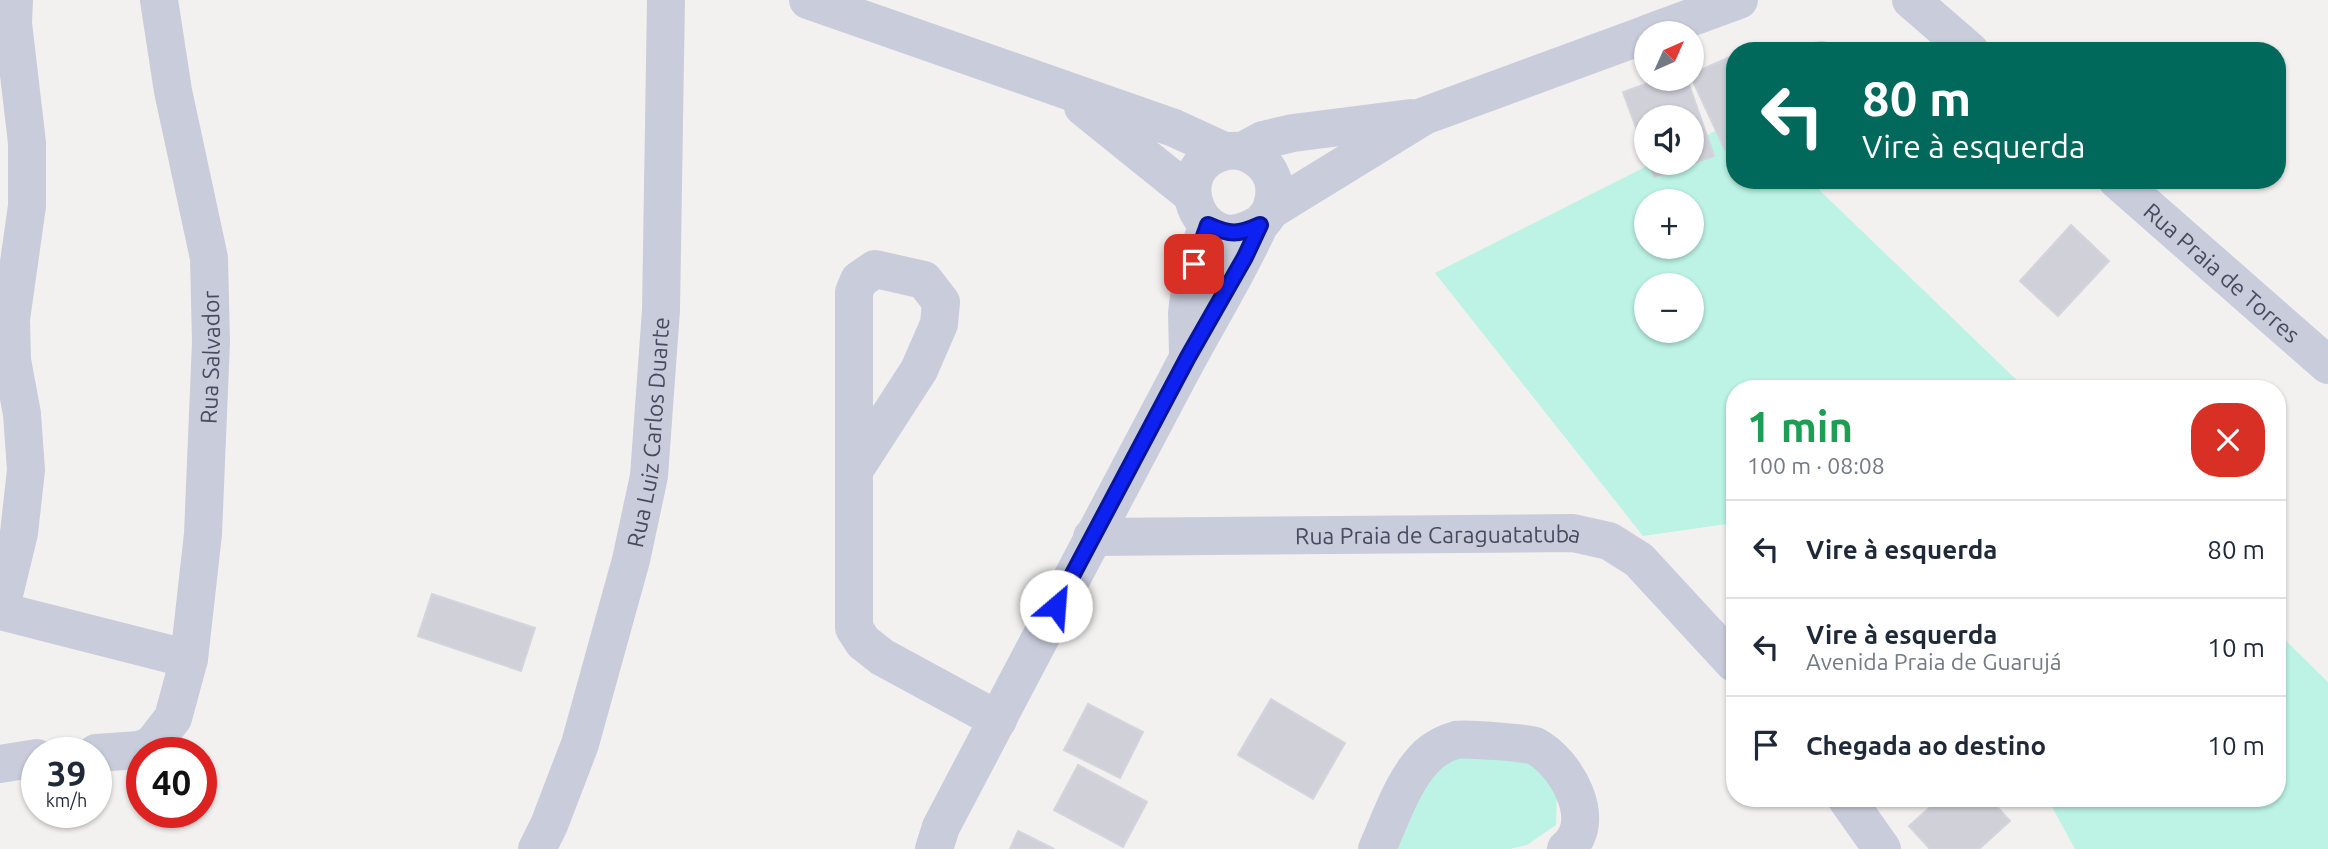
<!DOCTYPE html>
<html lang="pt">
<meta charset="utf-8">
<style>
:root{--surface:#fff;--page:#f6f6f7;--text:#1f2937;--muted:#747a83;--line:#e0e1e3}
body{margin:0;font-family:Ubuntu,sans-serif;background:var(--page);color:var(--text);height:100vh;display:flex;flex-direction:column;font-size:26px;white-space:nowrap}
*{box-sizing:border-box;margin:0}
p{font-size:23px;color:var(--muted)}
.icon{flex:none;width:38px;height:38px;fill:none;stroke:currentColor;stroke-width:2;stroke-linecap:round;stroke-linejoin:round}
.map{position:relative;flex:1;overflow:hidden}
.panel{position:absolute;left:1726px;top:380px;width:560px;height:427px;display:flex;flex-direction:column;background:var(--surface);border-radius:28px;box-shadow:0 2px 5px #0004}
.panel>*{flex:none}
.top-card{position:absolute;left:1726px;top:42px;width:560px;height:147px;border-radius:28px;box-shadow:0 2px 5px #0004;background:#00695c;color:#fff;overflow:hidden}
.needle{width:46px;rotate:45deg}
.fabs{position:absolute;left:1634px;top:21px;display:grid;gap:14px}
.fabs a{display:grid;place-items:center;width:70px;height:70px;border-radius:50%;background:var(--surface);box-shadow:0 2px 5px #0004;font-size:35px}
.speed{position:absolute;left:21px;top:737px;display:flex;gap:14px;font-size:35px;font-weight:700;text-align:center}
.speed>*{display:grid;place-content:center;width:91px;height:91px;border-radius:50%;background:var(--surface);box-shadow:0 2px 5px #0004;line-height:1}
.speed small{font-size:18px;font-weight:400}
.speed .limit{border:10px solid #d22;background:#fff;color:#111}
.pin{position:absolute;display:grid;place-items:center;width:60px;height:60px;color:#fff;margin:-30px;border-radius:14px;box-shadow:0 4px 10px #0006}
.me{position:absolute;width:77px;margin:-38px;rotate:27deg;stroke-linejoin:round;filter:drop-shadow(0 0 5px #0008)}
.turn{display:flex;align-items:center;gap:24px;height:147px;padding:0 21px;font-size:32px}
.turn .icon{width:91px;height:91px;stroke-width:2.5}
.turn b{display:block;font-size:49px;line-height:60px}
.round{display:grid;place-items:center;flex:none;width:74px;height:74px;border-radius:28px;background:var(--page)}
.headline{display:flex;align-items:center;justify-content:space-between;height:119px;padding:0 21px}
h1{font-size:42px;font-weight:600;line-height:52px;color:#1e9e55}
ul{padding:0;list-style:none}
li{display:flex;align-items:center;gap:21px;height:98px;padding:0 21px;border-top:2px solid var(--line)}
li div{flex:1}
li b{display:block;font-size:26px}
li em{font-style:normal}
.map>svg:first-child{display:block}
</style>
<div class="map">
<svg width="2328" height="849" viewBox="0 0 2328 849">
<rect width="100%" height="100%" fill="#f3f1f0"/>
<!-- green -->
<g fill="#bcf3e4" fill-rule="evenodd">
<path d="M1734,121V180H1809L2025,388H1734V523L1643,536L1435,273L1653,163H1692V143ZM1647,201H1692V247H1647ZM1647,285H1692V331H1647Z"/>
<path d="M2277,632L2328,682V849H2075L2047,798H2277Z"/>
<path d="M1446,755L1538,763L1557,794L1556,825L1527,845L1510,849H1391L1422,777Z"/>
</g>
<!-- building -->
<g fill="#d0d0d8" stroke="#d4d4dc" stroke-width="2">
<path d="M1822,42L1845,46L1857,51H1776L1793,45Z"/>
<path d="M1734,55V146L1725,150L1692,79V74Z"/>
<path d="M1660,79H1687L1714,156L1654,177L1649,163H1692V117H1647V158L1623,92Z"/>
<path d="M2071,225L2109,261L2058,316L2020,281Z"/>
<path d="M432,594L535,628L521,671L418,636Z"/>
<path d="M1271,699L1345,743L1313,799L1238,755Z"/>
<path d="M1088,704L1143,732L1120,778L1064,750Z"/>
<path d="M1078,765L1147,802L1123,847L1054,810Z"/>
<path d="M1940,798H1989L2010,821L1979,849H1930L1909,826Z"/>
<path d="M1018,831L1054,849H1010Z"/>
</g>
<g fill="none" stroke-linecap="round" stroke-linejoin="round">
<!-- minor -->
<g stroke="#c9ccdb" stroke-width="38">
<path d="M14,0L13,23L27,143V206L11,319L12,360L22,414L26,470L19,533L0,611L189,659"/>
<path d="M1911,0L1970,51"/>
<path id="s1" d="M2117,180L2328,365"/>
<path d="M855,469L919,370L939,324L941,302L924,280L875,269L859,280L854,292V628L863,642L882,657L998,720"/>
<path id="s2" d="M1092,537L1573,533L1609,541L1639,560L1734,663"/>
<path id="s3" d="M96,753L139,750L152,745L173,718L189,659L203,534L211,342L209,258L173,91L159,0"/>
<path d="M0,764L37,758"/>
<path d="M1846,798L1882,849"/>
<path d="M1377,849C1391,818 1403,779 1428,755C1436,748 1445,743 1456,740C1463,738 1529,743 1535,746C1566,762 1600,822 1566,849"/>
</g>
<!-- tertiary -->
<g stroke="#c9ccdb" stroke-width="38">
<path d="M808,0L1174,128L1224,151"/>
<path d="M1649,33L1739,0"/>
<path d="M1083,107L1191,194"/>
<path d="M1243,151L1263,140L1293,133L1411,118"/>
<path d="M1271,210L1424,116L1647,34"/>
<path d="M1188,355L1187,313L1193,264L1208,225"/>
<path id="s4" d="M537,849L549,825L580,744L631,560L649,476L661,310L666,0"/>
<path d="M934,849L941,827C1020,677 1098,527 1178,377C1204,327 1234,280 1258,228C1262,220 1270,215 1272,206C1279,184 1270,164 1249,154C1236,148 1221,151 1209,158C1180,178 1192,225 1224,233C1237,236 1249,230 1260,224"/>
</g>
</g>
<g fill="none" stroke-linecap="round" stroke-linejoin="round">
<!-- route casing -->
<g stroke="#08159c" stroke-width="18">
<path id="route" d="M1056,606L1188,357L1245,257L1260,225C1238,235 1230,235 1208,225L1194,264"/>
</g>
<!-- route -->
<use href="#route" stroke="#0d21f0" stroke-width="12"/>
</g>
<g text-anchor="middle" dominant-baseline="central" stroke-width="5" stroke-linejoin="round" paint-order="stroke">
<!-- street labels -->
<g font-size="23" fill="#474b5f" stroke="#fff">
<text stroke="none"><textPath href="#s1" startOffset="140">Rua Praia de Torres</textPath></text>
<text stroke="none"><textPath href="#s3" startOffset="455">Rua Salvador</textPath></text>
<text stroke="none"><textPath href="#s4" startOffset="434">Rua Luiz Carlos Duarte</textPath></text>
<text stroke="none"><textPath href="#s2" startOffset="346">Rua Praia de Caraguatatuba</textPath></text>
</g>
</g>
</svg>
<div class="fabs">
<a><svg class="needle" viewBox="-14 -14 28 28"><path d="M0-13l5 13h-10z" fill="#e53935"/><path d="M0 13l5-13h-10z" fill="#747a83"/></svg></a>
<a><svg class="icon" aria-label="sound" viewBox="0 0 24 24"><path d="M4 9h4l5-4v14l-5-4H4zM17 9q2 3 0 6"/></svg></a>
<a>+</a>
<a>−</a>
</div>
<div class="speed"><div>39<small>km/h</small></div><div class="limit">40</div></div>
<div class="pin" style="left:1194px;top:264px;background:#d93025"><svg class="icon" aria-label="arrive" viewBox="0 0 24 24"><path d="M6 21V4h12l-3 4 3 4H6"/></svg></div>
<svg class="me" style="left:1056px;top:606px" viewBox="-20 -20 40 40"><circle r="19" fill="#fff"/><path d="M0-13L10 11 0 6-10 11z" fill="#0d21f0"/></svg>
<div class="top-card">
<div class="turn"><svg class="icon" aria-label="left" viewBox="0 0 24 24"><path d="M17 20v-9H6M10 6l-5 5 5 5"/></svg><div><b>80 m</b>Vire à esquerda</div></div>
</div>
<section class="panel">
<div class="headline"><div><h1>1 min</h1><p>100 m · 08:08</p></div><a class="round" style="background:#d93025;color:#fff"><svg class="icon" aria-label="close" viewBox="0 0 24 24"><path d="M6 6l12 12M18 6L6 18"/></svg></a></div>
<ul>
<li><svg class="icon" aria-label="left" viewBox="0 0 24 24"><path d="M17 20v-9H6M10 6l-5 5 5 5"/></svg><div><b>Vire à esquerda</b></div><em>80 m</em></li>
<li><svg class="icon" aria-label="left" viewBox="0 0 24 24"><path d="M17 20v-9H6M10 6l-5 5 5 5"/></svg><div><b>Vire à esquerda</b><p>Avenida Praia de Guarujá</p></div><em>10 m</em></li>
<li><svg class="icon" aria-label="arrive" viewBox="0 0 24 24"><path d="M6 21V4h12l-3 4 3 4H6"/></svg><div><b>Chegada ao destino</b></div><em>10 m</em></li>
</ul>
</section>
</div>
